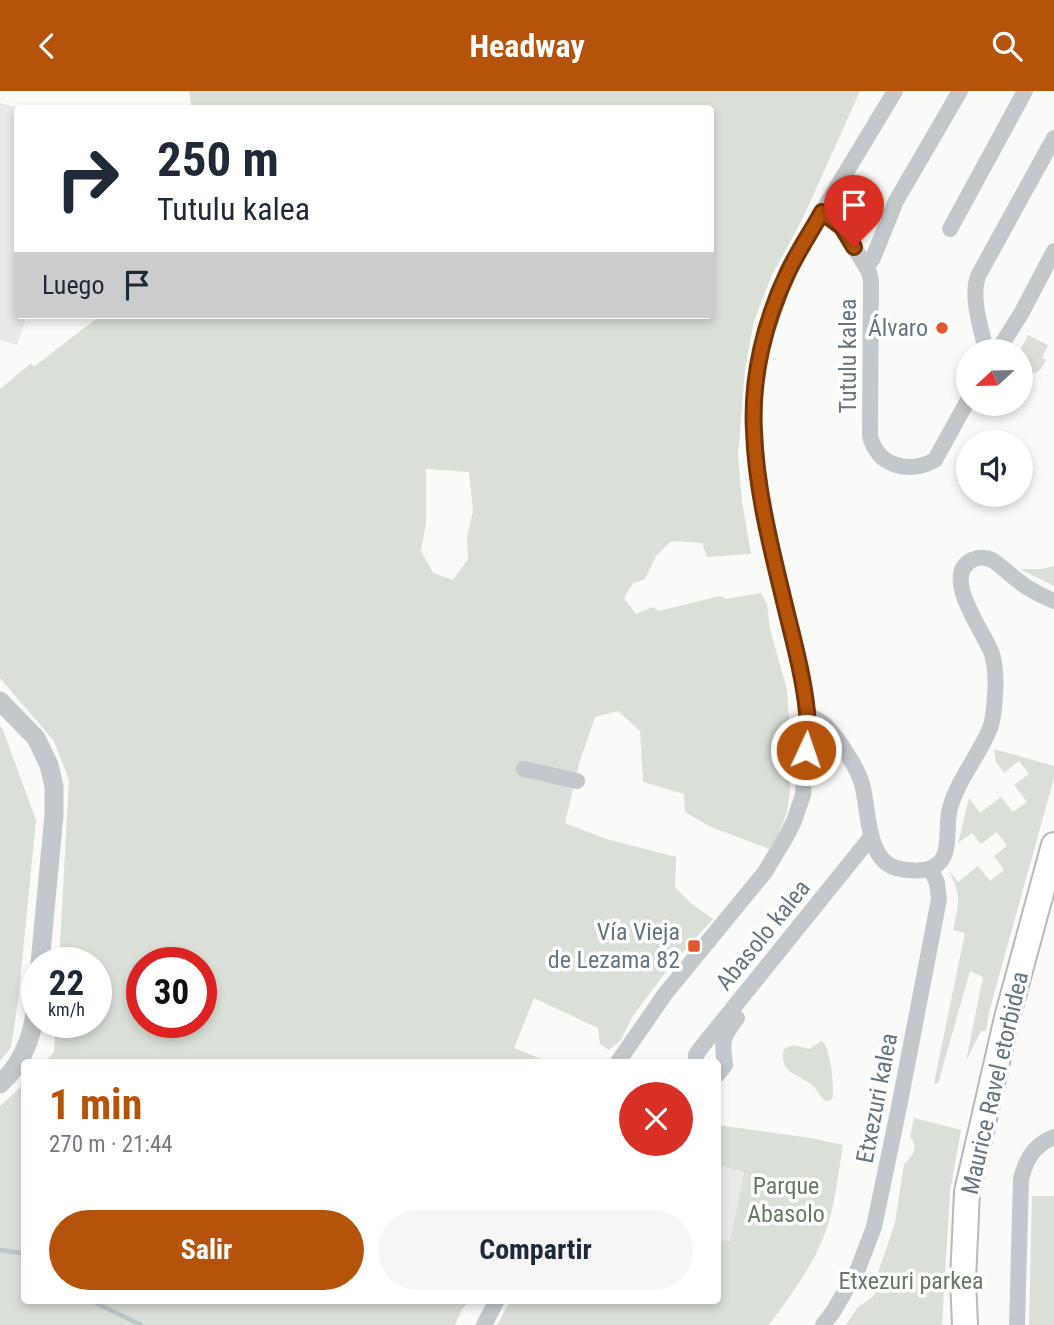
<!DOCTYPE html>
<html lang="es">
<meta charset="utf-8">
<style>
:root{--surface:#fff;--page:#f6f6f7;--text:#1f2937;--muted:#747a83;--accent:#b45309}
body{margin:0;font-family:"Roboto Condensed",sans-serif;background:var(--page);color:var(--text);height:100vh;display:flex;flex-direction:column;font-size:26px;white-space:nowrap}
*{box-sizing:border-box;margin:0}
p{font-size:23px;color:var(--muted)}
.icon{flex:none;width:38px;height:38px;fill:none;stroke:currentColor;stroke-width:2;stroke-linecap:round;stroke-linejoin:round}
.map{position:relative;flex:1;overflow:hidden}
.side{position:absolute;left:21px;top:968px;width:700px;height:245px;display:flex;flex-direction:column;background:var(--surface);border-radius:7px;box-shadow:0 4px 10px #0003}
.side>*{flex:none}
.banner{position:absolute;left:14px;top:14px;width:700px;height:214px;border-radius:7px;box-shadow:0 4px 10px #0003;background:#fff;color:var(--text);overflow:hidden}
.needle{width:46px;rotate:248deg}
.fabs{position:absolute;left:956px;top:248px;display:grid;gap:14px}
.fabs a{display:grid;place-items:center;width:77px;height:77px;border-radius:50%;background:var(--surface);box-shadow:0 4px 10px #0003;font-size:35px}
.speed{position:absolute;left:21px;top:856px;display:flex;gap:14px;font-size:35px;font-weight:700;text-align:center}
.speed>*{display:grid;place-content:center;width:91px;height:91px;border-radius:50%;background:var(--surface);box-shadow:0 4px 10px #0003;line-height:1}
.speed small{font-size:18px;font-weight:400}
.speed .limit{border:10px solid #d22;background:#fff;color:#111}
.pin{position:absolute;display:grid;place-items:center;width:60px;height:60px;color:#fff;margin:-72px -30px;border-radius:50% 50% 50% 0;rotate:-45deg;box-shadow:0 0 7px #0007}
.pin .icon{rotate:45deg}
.me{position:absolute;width:77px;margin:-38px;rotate:3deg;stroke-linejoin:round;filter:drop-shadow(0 0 5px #0008)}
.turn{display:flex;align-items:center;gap:24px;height:147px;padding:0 28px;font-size:32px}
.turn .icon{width:91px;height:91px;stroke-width:2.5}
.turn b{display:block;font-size:49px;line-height:60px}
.then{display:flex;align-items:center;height:66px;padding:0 28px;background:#0003;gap:14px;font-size:26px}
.round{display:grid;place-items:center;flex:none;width:74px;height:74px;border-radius:37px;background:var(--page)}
.overview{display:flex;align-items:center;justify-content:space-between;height:119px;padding:0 28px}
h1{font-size:42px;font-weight:700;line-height:52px;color:var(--accent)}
.cta{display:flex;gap:14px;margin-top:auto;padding:14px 28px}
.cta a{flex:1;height:80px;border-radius:42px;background:var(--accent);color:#fff;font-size:28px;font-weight:700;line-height:80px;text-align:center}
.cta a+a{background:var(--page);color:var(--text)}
header{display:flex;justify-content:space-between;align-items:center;height:91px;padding:0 28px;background:var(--accent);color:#fff;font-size:32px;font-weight:700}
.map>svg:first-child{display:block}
</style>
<header><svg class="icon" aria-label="back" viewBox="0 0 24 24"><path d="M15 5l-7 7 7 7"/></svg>Headway<svg class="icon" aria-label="search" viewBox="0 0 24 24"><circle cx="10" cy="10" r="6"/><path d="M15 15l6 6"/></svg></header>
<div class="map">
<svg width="1054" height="1234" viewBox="0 0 1054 1234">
<rect width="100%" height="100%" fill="#fafaf8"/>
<!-- built -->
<g fill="#e8e9e9">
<path d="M0,12L19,17L18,224H27L17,254L0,249Z"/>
<path d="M718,1074L744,1080L730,1150L718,1148Z"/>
</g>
<!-- green -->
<g fill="#dadfd7" fill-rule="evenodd">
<path d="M189,0H860L803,127L772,184L754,230L745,278L738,365L742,411L751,463L707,466L702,452L671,450L656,465L645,488L633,492L624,507L636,523L653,516L659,520L720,505L726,508L761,502L767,513L770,538L787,599L790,646V698L787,721L777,747L769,758L711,736L685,721L684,703L643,691L640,640L618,620L595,626L579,673L565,732L606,748L676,766L675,796L692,813L713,828L671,874L632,926L621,949L609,959L600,953L598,937L534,907L514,957L549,971H45L54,961L56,931H96V872L59,871L69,689L54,650L0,587V298L30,273L35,275L101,224H710V18H192ZM426,378L469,381L473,420L467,446L468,468L453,489L433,482L421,460L426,432ZM142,872H201V931H142Z"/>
<path d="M1028,244L1048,254L1042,267L1046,269L1041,278L1036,282H1029L1020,277L1019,261Z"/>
<path d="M1054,475V495L1020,478H1042Z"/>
<path d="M0,635L3,639L36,729L18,911L11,956L0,970Z"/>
<path d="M994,658L1054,675V687L989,921L986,940H981L966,970L983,886L970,880L938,993L934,992L965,842L953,839C959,810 962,805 948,778L958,791L978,775L990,790L1004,779L994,765L1007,755L997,741L981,753L972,742L958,752L969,707L980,722L1001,706L1013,721L1027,711L1014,694L1029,683L1019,670L1004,682L996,671Z"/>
<path d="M821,950L825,953C832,970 833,988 833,1006L829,1010L824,1009C819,1003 815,995 808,991C794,982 779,980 784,958C793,951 799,956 809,958Z"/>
<path d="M24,993V1209H471L462,1218L455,1234H0V1015Z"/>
<path d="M914,1027L961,1039L950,1100L942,1234H846L858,1216L874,1205L877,1196V1184L895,1132L904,1073C913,1065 919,1056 910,1046Z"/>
<path d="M718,1034L811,1047L843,1054C838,1084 835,1117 824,1145C811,1178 789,1206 769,1234H497L511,1209H718V1148L730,1150L744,1081L718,1074Z"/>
<path d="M1032,1105H1054V1234H1029Z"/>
</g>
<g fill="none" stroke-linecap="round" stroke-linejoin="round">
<!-- stream -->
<g stroke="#bbc7cb" stroke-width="4.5">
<path d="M0,1159L21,1162L24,1164"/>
<path d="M90,1209L141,1234"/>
</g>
<!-- primary casing -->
<g stroke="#b5babe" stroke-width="28">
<path id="primary" d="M965,1234L963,1189L967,1101L1007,927L1054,754"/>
</g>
<!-- minor -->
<g stroke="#c3c8cc" stroke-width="16">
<path d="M822,121L842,136L869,181L871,189L870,345C878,376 909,383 935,369L968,309"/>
<path d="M950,138L1025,0"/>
<path d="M866,176L873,167L896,110L960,0"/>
<path d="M986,261C982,238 970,208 978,185L1054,47"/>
<path d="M997,261L1022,221L1054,160"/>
<path d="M808,624C814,627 821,630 826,635C838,648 857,675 862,693C869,717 866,769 896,777C908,780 928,782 938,773C952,761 945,734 950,717C958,688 979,665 990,637C994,627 994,615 995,605C996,592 996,577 992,563C985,542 940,485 972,469C978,466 986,466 992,469C1002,475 1011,485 1021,492C1031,500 1043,505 1054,510"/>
<path d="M524,678L577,690"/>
<path d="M618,971L665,903L765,781L786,746L794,730L803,704L808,624L801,585L779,492L757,380L753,338V316L758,276L761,257L787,183L822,121L895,0"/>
<path d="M696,971V964L700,958L871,746"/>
<path d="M718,983L725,974C722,950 721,948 737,927"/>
<path d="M484,1234L497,1209"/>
<path d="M823,1234L833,1221L858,1178L874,1136L900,1011L939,808L937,792L931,778"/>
<path d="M1017,1234L1021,1088C1026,1068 1034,1054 1054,1046"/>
</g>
<!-- tertiary -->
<g stroke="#c3c8cc" stroke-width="19">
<path d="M0,610L36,647L49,674L54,695V724L40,872"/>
<path d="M0,993C26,969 34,940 37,906"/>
</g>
<!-- primary -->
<use href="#primary" stroke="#fff" stroke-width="24"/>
</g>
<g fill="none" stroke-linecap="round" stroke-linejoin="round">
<!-- route casing -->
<g stroke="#753606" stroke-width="18">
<path id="route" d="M806,659C806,646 808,633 807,621C803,581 791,541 782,502C769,449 756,395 754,340C751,286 765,229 788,181C798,160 811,141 822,121L842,136L854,156"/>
</g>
<!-- route -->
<use href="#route" stroke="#b45309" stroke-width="12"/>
</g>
<!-- markers -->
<g fill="#e4572e" stroke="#fff" stroke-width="2.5">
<circle cx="942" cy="237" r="7"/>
<rect x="687" y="848" width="14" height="14" rx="3.5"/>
</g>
<g text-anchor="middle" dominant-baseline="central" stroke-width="7" stroke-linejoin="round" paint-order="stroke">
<!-- poi labels -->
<g font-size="24" fill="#657683" stroke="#fff" text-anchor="end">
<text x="928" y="237">Álvaro</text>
<text x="680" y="841">Vía Vieja<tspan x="680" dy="28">de Lezama 82</tspan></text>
</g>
<!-- street labels -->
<g font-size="24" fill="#657683" stroke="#fff">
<text transform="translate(848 265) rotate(-90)">Tutulu kalea</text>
<text transform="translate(763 844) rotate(-51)">Abasolo kalea</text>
<text transform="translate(995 992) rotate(-77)">Maurice Ravel etorbidea</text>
<text transform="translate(877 1007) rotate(-79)">Etxezuri kalea</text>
</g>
<!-- park labels -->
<g font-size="24" fill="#687a64" stroke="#fff">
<text x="786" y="1095">Parque<tspan x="786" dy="28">Abasolo</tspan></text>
<text x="911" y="1190">Etxezuri parkea</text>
</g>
</g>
</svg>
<div class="fabs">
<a><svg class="needle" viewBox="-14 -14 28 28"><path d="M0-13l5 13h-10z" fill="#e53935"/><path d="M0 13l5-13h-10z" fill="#747a83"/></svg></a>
<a><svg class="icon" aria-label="sound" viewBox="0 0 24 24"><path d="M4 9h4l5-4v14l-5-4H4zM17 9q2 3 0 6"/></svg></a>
</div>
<div class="speed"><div>22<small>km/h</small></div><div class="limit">30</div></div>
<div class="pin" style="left:854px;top:156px;background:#d93025"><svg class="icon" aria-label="arrive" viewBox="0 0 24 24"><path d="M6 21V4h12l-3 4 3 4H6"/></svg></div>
<svg class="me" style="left:806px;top:659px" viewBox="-20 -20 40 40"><circle r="17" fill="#b45309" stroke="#fff" stroke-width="3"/><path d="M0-11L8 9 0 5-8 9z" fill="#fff"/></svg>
<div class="banner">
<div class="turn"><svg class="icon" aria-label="right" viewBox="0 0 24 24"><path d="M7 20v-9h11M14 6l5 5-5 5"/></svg><div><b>250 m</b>Tutulu kalea</div></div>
<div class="then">Luego<svg class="icon" aria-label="arrive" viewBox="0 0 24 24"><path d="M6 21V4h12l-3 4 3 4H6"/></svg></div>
</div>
<section class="side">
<div class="overview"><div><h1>1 min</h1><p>270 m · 21:44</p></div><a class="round" style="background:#d93025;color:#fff"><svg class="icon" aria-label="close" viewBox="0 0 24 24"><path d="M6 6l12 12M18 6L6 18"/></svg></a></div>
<div class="cta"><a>Salir</a><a>Compartir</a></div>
</section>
</div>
